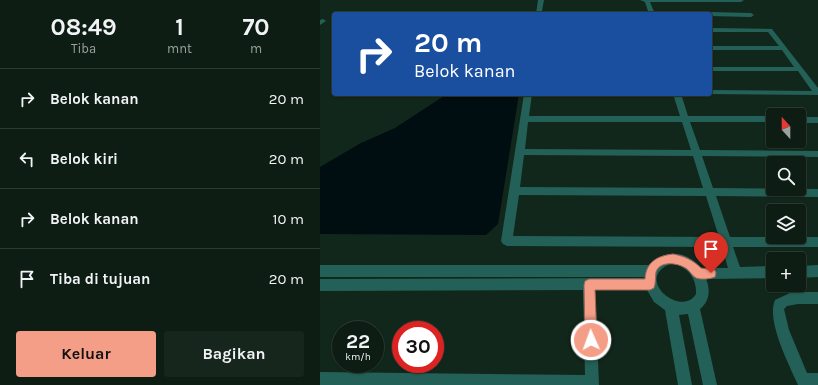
<!DOCTYPE html>
<html lang="id">
<style>
:root{--surface:#0e1d14;--page:#17261d;--text:#f1f3f6;--muted:#9ba2a0;--line:#2e3b34;--accent:#f49e88}
body{margin:0;font-family:Karla,sans-serif;background:var(--page);color:var(--text);height:100vh;display:flex;flex-direction:column;font-size:15px;white-space:nowrap}
*{box-sizing:border-box;margin:0}
p{font-size:13px;color:var(--muted)}
.icon{flex:none;width:22px;height:22px;fill:none;stroke:currentColor;stroke-width:2;stroke-linecap:round;stroke-linejoin:round}
.map{position:relative;flex:1;overflow:hidden}
.drawer{display:flex;flex-direction:column;background:var(--surface);width:320px}
.drawer>*{flex:none}
.top-card{position:absolute;left:12px;top:12px;width:380px;height:84px;border-radius:4px;box-shadow:0 1px 3px #0004,0 0 0 1px var(--line);background:#1a4fa0;color:#fff;overflow:hidden}
.needle{width:26px;rotate:339deg}
.controls{position:absolute;left:446px;top:108px;display:grid;gap:8px}
.controls a{display:grid;place-items:center;width:40px;height:40px;border-radius:4px;background:var(--surface);box-shadow:0 1px 3px #0004,0 0 0 1px var(--line);font-size:20px}
.speed{position:absolute;left:12px;top:321px;display:flex;gap:8px;font-size:20px;font-weight:700;text-align:center}
.speed>*{display:grid;place-content:center;width:52px;height:52px;border-radius:50%;background:var(--surface);box-shadow:0 1px 3px #0004,0 0 0 1px var(--line);line-height:1}
.speed small{font-size:10px;font-weight:400}
.speed .limit{border:6px solid #d22;background:#fff;color:#111}
.pin{position:absolute;display:grid;place-items:center;width:34px;height:34px;color:#fff;margin:-41px -17px;border-radius:50% 50% 50% 0;rotate:-45deg;box-shadow:0 0 4px #0007}
.pin .icon{rotate:45deg}
.me{position:absolute;width:44px;margin:-22px;rotate:358deg;stroke-linejoin:round;filter:drop-shadow(0 0 3px #0008)}
.turn{display:flex;align-items:center;gap:14px;height:84px;padding:0 16px;font-size:18px}
.turn .icon{width:52px;height:52px;stroke-width:2.5}
.turn b{display:block;font-size:28px;line-height:34px}
.eta{display:flex;justify-content:space-evenly;align-items:center;height:68px;text-align:center}
.eta b{font-size:24px;font-weight:700;line-height:28px}
.button{display:flex;gap:8px;margin-top:auto;padding:8px 16px}
.button a{flex:1;height:46px;border-radius:4px;background:var(--accent);color:#111;font-size:16px;font-weight:700;line-height:46px;text-align:center}
.button a+a{background:var(--page);color:var(--text)}
ul{padding:0;list-style:none}
li{display:flex;align-items:center;gap:12px;height:60px;padding:0 16px;border-top:1px solid var(--line)}
li div{flex:1}
li b{display:block;font-size:15px}
li em{font-style:normal}
main{display:flex;flex:1;min-height:0}
.map>svg:first-child{display:block}
</style>
<main>
<section class="drawer">
<div class="eta">
<div><b>08:49</b><p>Tiba</p></div>
<div><b>1</b><p>mnt</p></div>
<div><b>70</b><p>m</p></div>
</div>
<ul>
<li><svg class="icon" aria-label="right" viewBox="0 0 24 24"><path d="M7 20v-9h11M14 6l5 5-5 5"/></svg><div><b>Belok kanan</b></div><em>20 m</em></li>
<li><svg class="icon" aria-label="left" viewBox="0 0 24 24"><path d="M17 20v-9H6M10 6l-5 5 5 5"/></svg><div><b>Belok kiri</b></div><em>20 m</em></li>
<li><svg class="icon" aria-label="right" viewBox="0 0 24 24"><path d="M7 20v-9h11M14 6l5 5-5 5"/></svg><div><b>Belok kanan</b></div><em>10 m</em></li>
<li><svg class="icon" aria-label="arrive" viewBox="0 0 24 24"><path d="M6 21V4h12l-3 4 3 4H6"/></svg><div><b>Tiba di tujuan</b></div><em>20 m</em></li>
</ul>
<div class="button"><a>Keluar</a><a>Bagikan</a></div>
</section>
<div class="map">
<svg width="498" height="385" viewBox="0 0 498 385">
<rect width="100%" height="100%" fill="#12271b"/>
<!-- water -->
<path fill="#000d11" d="M127,94H199L178,224L166,235L0,234V167L41,143L75,128Z"/>
<g fill="none" stroke-linecap="round" stroke-linejoin="round">
<!-- minor -->
<g fill="#236158" fill-rule="evenodd">
<path d="M218,0H224L222,11L324,12L327,14H216Z"/>
<path d="M320,0H424L421,2H330L335,14H329L325,2Z"/>
<path d="M390,12L431,13L434,15L431,17L390,16V14H387Z"/>
<path d="M3,19L6,21L0,25V20Z"/>
<path d="M390,28L452,29L498,88V95L389,94L390,90L492,91L478,71H390V67H474L462,50H390V46H459L448,32H390Z"/>
<path d="M204,94H212L209,116H360L353,94H361L368,116H453V122H370L380,150L498,151V157L382,156L393,188L498,189V197L396,196L410,237H498V247H413L420,267L453,266V278L386,279C391,290 389,302 380,309L397,385H383L368,314L359,315L372,385H358L345,310L334,302L327,290H275L279,385H0V372L265,375L263,290L0,291V279L324,278L325,277H0V265H329C345,249 366,250 381,268H408L402,247L187,246L183,244L181,241ZM208,122H362L371,150L205,149ZM204,155L373,156L383,188L200,187ZM199,195L386,196L399,237L193,236ZM353,263C368,268 377,278 376,294C361,319 311,277 353,263Z"/>
<rect x="479" y="117" width="19" height="6"/>
<path d="M498,265V277L479,278V266Z"/>
<path d="M472,292H498V304H478L467,306L464,309L469,330L487,373H498V385H478C469,364 446,321 455,300Z"/>
</g>
</g>
<!-- route -->
<path fill="#f49e88" stroke="#9f6758" d="M353,254C364,256 373,260 381,268L395,270L396,273L395,277C390,279 381,280 376,278C372,276 370,271 367,269C359,263 340,260 336,272C335,278 336,283 334,288L330,290H275L277,340L275,345L271,347L267,345L265,340L264,285L265,281L269,279H325C326,262 337,256 353,254Z"/>
</svg>
<div class="controls">
<a><svg class="needle" viewBox="-14 -14 28 28"><path d="M0-13l5 13h-10z" fill="#e53935"/><path d="M0 13l5-13h-10z" fill="#9ba2a0"/></svg></a>
<a><svg class="icon" aria-label="search" viewBox="0 0 24 24"><circle cx="10" cy="10" r="6"/><path d="M15 15l6 6"/></svg></a>
<a><svg class="icon" aria-label="layers" viewBox="0 0 24 24"><path d="M12 4l9 5-9 5-9-5zM3 14l9 5 9-5"/></svg></a>
<a>+</a>
</div>
<div class="speed"><div>22<small>km/h</small></div><div class="limit">30</div></div>
<div class="pin" style="left:391px;top:273px;background:#d93025"><svg class="icon" aria-label="arrive" viewBox="0 0 24 24"><path d="M6 21V4h12l-3 4 3 4H6"/></svg></div>
<svg class="me" style="left:271px;top:340px" viewBox="-20 -20 40 40"><circle r="17" fill="#f49e88" stroke="#fff" stroke-width="3"/><path d="M0-11L8 9 0 5-8 9z" fill="#fff"/></svg>
<div class="top-card">
<div class="turn"><svg class="icon" aria-label="right" viewBox="0 0 24 24"><path d="M7 20v-9h11M14 6l5 5-5 5"/></svg><div><b>20 m</b>Belok kanan</div></div>
</div>
</div>
</main>
